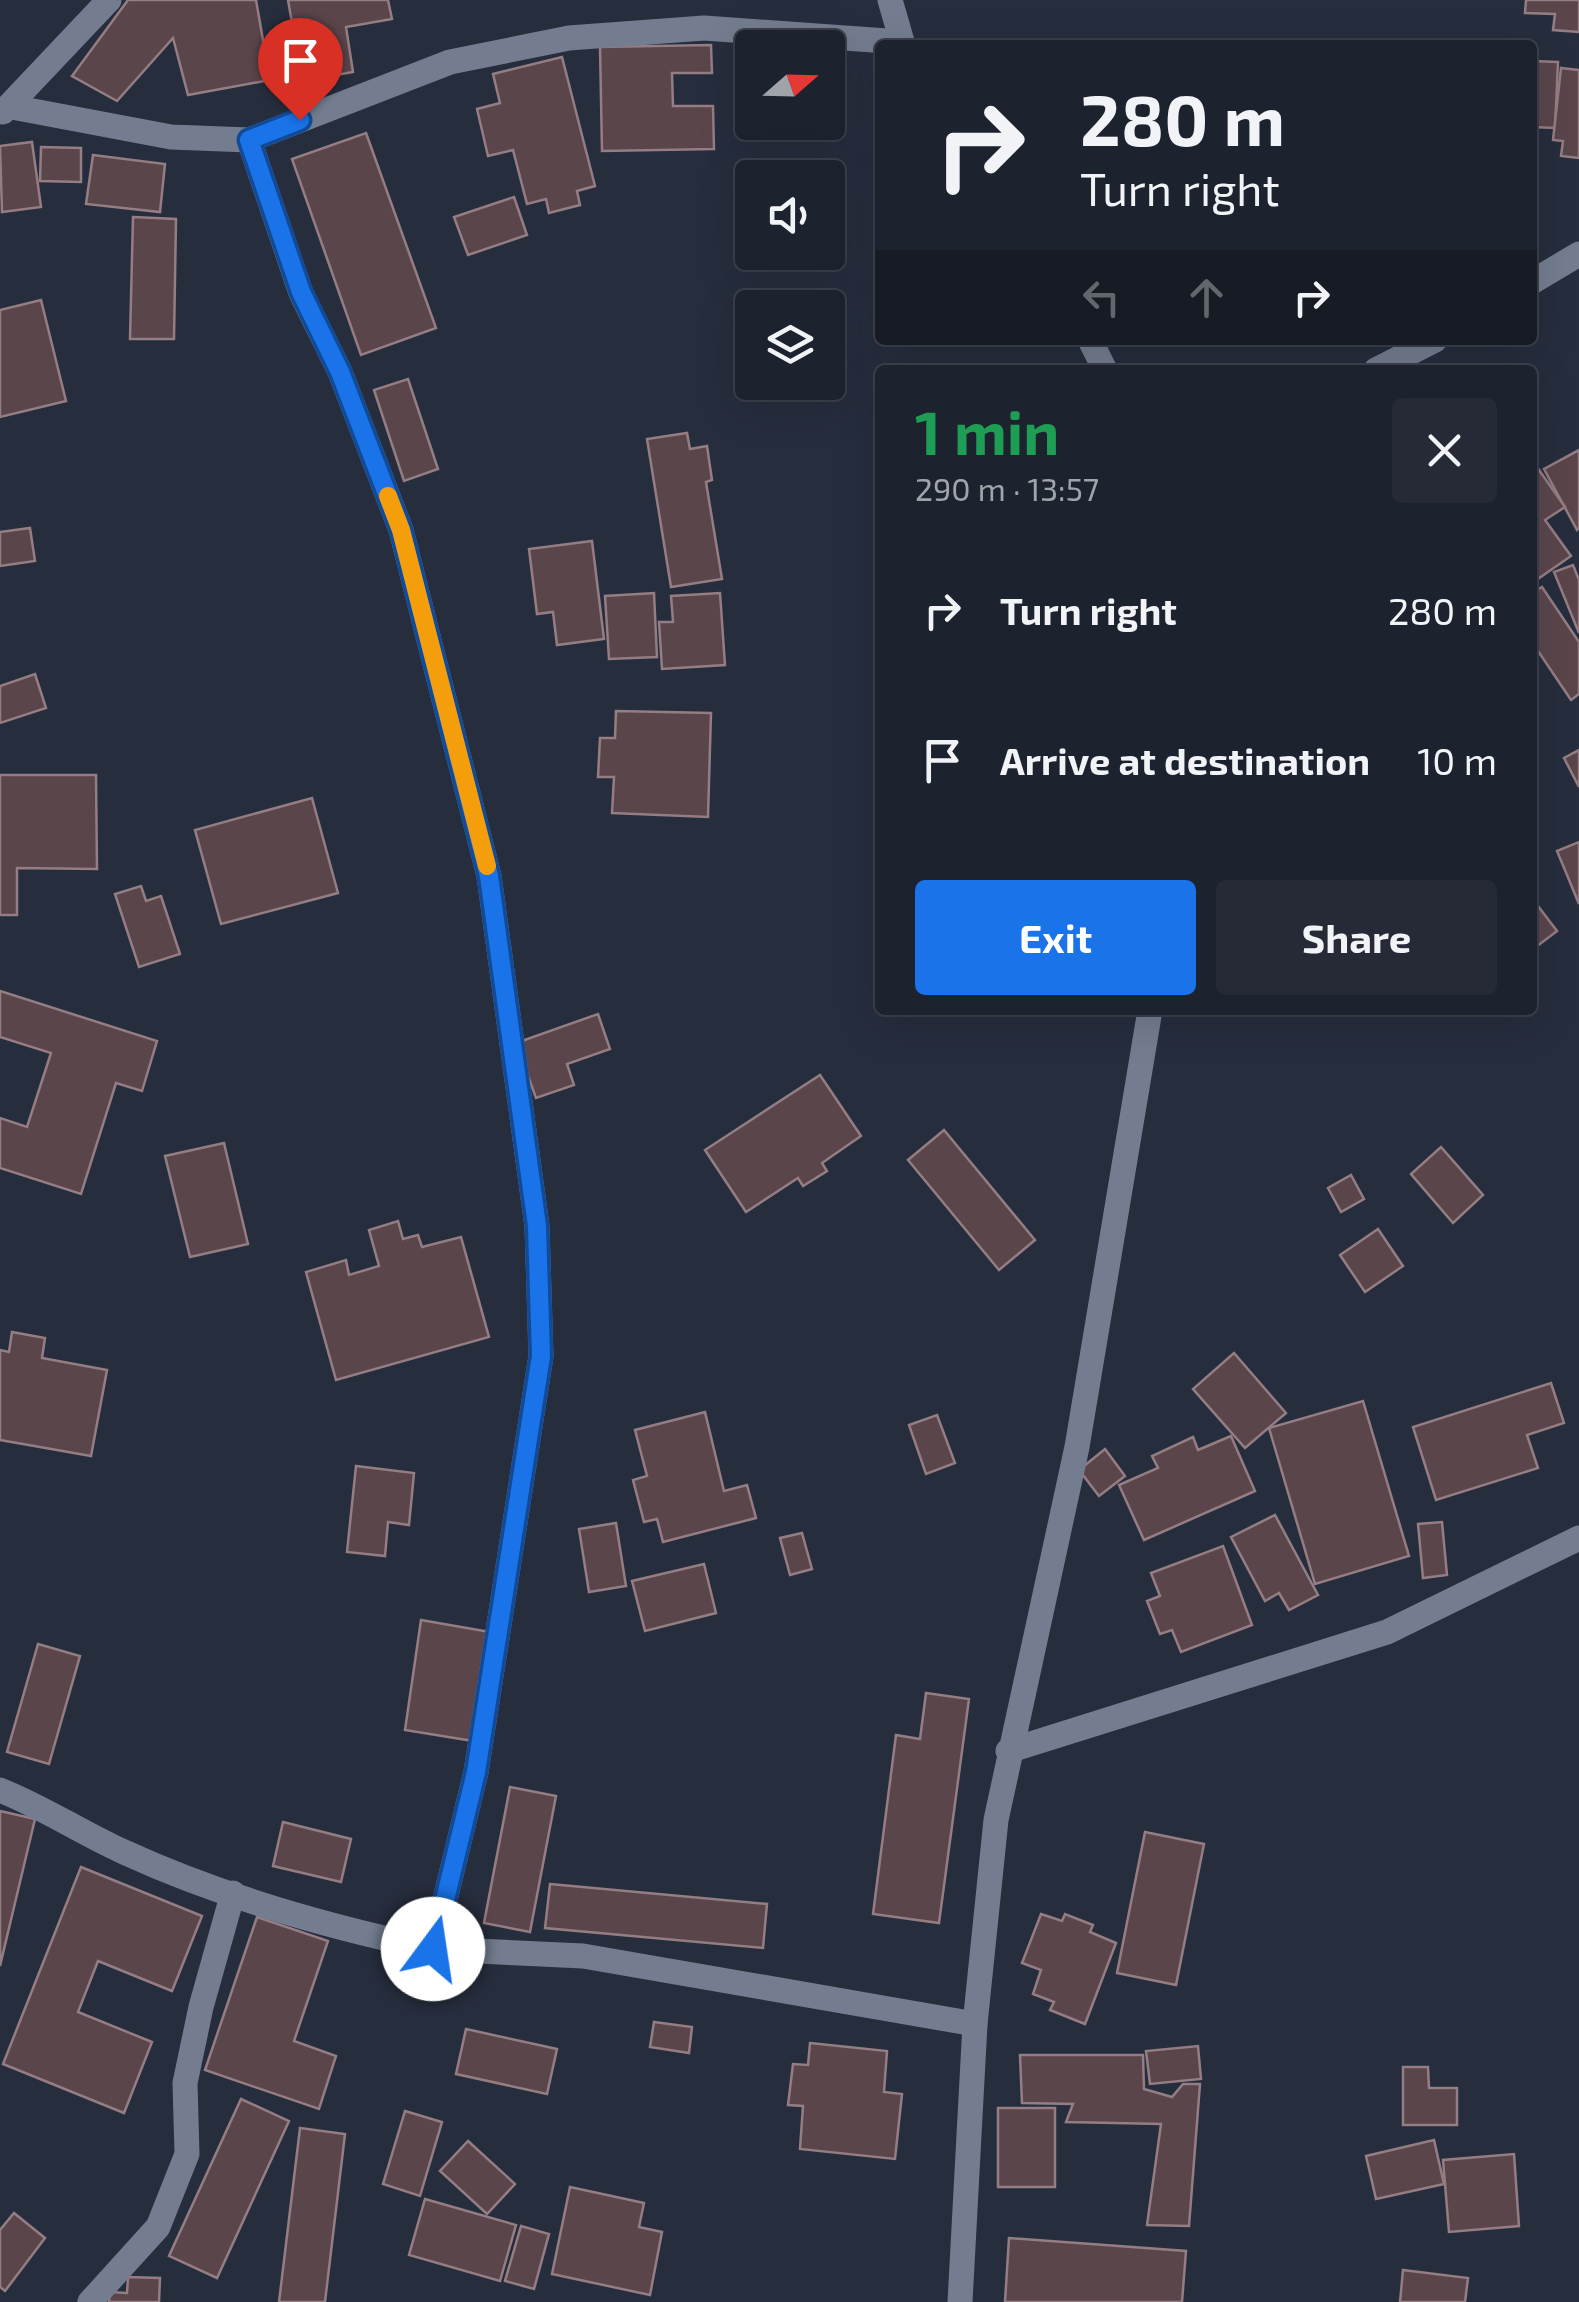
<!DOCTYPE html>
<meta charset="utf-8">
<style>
:root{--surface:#1c222e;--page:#252a36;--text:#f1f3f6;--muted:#a0a4aa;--line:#3a3f4a;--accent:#1a73e8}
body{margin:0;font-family:"Exo 2",sans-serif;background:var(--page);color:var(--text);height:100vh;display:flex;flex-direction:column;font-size:38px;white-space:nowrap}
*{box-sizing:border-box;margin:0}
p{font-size:32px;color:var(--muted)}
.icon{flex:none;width:55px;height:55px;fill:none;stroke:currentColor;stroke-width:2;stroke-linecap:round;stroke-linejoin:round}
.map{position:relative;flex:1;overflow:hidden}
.sheet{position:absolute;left:875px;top:365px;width:662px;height:650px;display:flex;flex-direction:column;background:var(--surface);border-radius:10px;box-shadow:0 10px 40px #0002,0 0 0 2px var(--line)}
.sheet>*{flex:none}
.top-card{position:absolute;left:875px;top:40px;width:662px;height:305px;border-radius:10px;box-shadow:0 10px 40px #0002,0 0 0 2px var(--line);background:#1c222e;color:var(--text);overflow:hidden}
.needle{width:65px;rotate:70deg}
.controls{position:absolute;left:735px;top:30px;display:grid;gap:20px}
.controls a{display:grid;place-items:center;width:110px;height:110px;border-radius:10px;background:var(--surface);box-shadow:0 10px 40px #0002,0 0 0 2px var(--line);font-size:50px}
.pin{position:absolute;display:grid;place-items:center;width:85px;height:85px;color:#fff;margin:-102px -42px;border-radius:50% 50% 50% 0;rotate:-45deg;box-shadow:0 0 10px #0007}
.pin .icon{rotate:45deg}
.me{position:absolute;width:110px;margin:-55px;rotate:14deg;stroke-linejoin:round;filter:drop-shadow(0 0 8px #0008)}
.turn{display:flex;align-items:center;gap:35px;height:210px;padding:0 40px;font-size:45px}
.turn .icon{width:130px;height:130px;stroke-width:2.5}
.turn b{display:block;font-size:70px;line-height:85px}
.lanes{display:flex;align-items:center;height:95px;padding:0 40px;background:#0003;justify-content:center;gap:50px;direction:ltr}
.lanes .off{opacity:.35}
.round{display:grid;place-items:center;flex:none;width:105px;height:105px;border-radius:10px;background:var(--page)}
.overview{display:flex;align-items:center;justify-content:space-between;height:170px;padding:0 40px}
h1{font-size:60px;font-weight:700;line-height:75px;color:#1e9e55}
.action{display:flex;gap:20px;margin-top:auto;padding:20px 40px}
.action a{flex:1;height:115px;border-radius:10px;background:var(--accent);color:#fff;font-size:40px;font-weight:700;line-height:115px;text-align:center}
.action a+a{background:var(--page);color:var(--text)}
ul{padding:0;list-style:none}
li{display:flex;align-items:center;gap:30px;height:150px;padding:0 40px}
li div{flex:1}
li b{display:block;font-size:38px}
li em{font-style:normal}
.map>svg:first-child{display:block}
</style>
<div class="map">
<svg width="1579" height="2302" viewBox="0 0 1579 2302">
<rect width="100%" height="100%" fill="#262d3d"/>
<!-- building -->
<g fill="#5a454b" stroke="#947d83" stroke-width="2.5">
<path d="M128,0H256L270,80L188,95L173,38L117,101L72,76Z"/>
<path d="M288,0H388L392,19L346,27L353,72L302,81Z"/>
<path d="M1526,0H1579V32L1553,30L1555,14L1525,13Z"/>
<path d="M711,45L712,73H672L673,106H713L714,149L602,151L600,47Z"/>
<path d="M562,57L595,186L577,191L580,205L549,213L546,199L527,204L513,150L488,156L477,109L500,103L493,74Z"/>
<path d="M1532,61L1558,62L1555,128L1532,127Z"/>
<path d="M1561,68L1579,70V158L1561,156L1563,141L1553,140Z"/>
<path d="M366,133L436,328L361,355L292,159Z"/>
<path d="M32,142L41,207L2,212L0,146Z"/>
<path d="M41,147L81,148V182L40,181Z"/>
<path d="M93,155L165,164L160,212L86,204Z"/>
<path d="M514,197L527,235L468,255L454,217Z"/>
<path d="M133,217L176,219L174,339H130Z"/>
<path d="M41,300L66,401L0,417V310Z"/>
<path d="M408,379L438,469L404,481L374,390Z"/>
<path d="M687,433L690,449L707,446L712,480L706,482L722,579L671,587L647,439Z"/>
<path d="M1579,450V528L1577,530L1544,469Z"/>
<path d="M1532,460L1565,507L1545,520L1571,556L1532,583Z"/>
<path d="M30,528L35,561L0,566V532Z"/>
<path d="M592,541L604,639L557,645L553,612L537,614L529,549Z"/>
<path d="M1573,565L1579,580V633L1554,572Z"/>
<path d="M1542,587L1579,642V694L1571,700L1532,642V593Z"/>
<path d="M654,593L657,657L609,659L605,596Z"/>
<path d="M720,593L725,665L662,669L659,622H673L671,596Z"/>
<path d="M35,674L46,708L0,723V686Z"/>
<path d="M616,711L711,713L708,817L612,813L614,777H598L600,738H615Z"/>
<path d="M1579,750V787L1564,758Z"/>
<path d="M0,775H96L97,869L17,868V915H0Z"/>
<path d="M312,798L338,893L221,924L195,830Z"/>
<path d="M1579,842V904L1557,851Z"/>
<path d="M141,886L146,901L161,896L180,954L139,967L115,894Z"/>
<path d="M1532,898L1557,931L1532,950Z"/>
<path d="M0,991L157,1041L142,1091L116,1083L81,1194L0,1168V1118L27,1127L51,1053L0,1037Z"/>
<path d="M598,1014L610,1049L567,1064L574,1085L536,1098L516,1043Z"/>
<path d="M820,1075L861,1136L822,1163L827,1171L803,1186L798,1178L746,1212L705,1150Z"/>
<path d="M944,1130L1035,1240L999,1270L908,1160Z"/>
<path d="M224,1143L248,1244L190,1257L165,1156Z"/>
<path d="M1441,1147L1483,1195L1453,1223L1411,1174Z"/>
<path d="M1351,1175L1364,1199L1341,1212L1328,1188Z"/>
<path d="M398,1221L403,1239L418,1235L422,1247L461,1237L489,1337L336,1380L306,1272L346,1260L349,1275L379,1266L369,1230Z"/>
<path d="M1378,1229L1403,1266L1365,1292L1340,1255Z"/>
<path d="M12,1332L45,1338L42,1358L107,1370L91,1456L0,1440V1350L9,1352Z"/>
<path d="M1234,1353L1286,1413L1245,1448L1193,1389Z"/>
<path d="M1551,1383L1564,1423L1527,1435L1538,1468L1436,1500L1413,1427Z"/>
<path d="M1363,1401L1409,1556L1315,1584L1269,1428Z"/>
<path d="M705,1412L724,1491L747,1485L756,1518L663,1542L657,1519L644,1522L633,1480L647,1476L635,1430Z"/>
<path d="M937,1415L955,1463L926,1474L909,1425Z"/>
<path d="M1231,1436L1255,1491L1144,1540L1119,1485L1158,1468L1152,1456L1193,1437L1198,1450Z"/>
<path d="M1105,1449L1125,1476L1099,1496L1079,1470Z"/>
<path d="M356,1466L414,1473L409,1525L388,1522L385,1556L347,1552Z"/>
<path d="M1275,1515L1318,1595L1289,1610L1279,1593L1265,1601L1231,1537Z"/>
<path d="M1442,1522L1447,1575L1423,1578L1418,1524Z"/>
<path d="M616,1523L626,1586L589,1592L579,1529Z"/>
<path d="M802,1533L812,1569L790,1575L780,1538Z"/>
<path d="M1223,1546L1252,1625L1181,1652L1172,1630L1160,1634L1147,1601L1160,1596L1151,1573Z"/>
<path d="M704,1564L716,1613L645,1631L632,1581Z"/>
<path d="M421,1620L490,1632L473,1741L405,1730Z"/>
<path d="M38,1644L80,1656L49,1764L7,1752Z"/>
<path d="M926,1693L969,1699L939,1923L873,1914L896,1735L920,1739Z"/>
<path d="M510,1787L556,1796L530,1932L484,1923Z"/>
<path d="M0,1811L35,1819L0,1966Z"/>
<path d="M283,1822L351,1839L341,1882L273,1866Z"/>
<path d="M1145,1832L1204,1844L1176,1985L1117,1973Z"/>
<path d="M81,1867L202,1916L172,1991L98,1961L78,2012L152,2042L124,2113L3,2064Z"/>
<path d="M550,1884L767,1904L763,1948L545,1928Z"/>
<path d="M1041,1914L1062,1921L1065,1914L1093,1925L1090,1932L1116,1943L1085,2024L1050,2010L1054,2002L1033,1994L1041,1970L1022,1963Z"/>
<path d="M257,1917L328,1941L294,2041L336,2056L319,2109L205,2070Z"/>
<path d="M654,2022L692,2027L689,2053L650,2047Z"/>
<path d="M466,2029L557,2049L547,2094L456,2074Z"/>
<path d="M810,2043L887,2051L884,2092L902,2094L895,2159L800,2149L803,2106L788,2105L793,2064L808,2065Z"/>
<path d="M1198,2046L1201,2079L1150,2084L1146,2051Z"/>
<path d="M1020,2055H1143L1144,2089L1172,2097L1183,2084H1200L1189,2226L1147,2225L1161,2124L1066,2122L1073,2104L1022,2103Z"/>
<path d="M1403,2067H1428L1429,2088H1457V2125H1403Z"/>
<path d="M241,2099L289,2121L217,2278L169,2256Z"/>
<rect x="998" y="2108" width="57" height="79"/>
<path d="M405,2111L442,2122L420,2196L383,2184Z"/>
<path d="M300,2128L345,2134L325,2302H279Z"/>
<path d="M1434,2140L1444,2184L1376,2199L1366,2156Z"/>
<path d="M468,2141L515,2184L487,2214L440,2171Z"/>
<path d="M1514,2154L1519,2226L1449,2232L1443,2160Z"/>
<path d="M570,2187L644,2203L639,2227L662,2232L650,2295L552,2274Z"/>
<path d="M425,2199L516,2225L500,2281L409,2255Z"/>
<path d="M14,2213L45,2238L5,2291L0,2287V2230Z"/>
<path d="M521,2226L549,2234L534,2289L505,2281Z"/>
<path d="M1009,2238L1186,2251L1182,2302H1005Z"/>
<path d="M1403,2270L1468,2278L1465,2302H1400Z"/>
<path d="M128,2277L160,2278L159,2302H109L110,2292L127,2293Z"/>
</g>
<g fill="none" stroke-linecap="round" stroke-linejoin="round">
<!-- minor -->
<g stroke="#737d8f" stroke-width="25">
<path d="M890,0L903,45"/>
<path d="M12,107L171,137L249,140L450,62L569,38L704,28L901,42"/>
<path d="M3,112L109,0"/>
<path d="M249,140L301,293L340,372L401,530L489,876L537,1226L541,1356L476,1772L433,1949L583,1956L975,2024"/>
<path d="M1532,282L1579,254"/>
<path d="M1090,340L1105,370"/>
<path d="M1376,370L1435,340"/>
<path d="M1008,1751L1387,1632L1579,1538"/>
<path d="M0,1790C43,1807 82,1833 124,1852C222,1897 329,1927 433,1949"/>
<path d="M90,2302L158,2227L187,2154L185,2083L201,2007L233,1893"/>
<path d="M960,2302L975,2024L996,1820L1077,1447L1150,1010"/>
</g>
</g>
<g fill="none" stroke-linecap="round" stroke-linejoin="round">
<!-- route casing -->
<g stroke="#114b97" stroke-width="25">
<path id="route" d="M300,120L249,140L301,292L340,372L401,530L489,876L537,1226L541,1356L476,1772L433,1949"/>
</g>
<!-- route -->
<use href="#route" stroke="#1a73e8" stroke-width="18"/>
<!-- slow -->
<path stroke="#f59e0b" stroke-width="18" d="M388,496L401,530L487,866"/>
</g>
</svg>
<div class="controls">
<a><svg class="needle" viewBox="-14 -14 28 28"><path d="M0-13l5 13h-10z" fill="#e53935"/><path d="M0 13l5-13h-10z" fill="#a0a4aa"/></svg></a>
<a><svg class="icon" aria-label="sound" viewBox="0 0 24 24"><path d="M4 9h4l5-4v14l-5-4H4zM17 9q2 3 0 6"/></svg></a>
<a><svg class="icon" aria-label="layers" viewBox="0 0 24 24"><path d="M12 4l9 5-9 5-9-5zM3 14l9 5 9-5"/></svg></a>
</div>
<div class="pin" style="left:300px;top:120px;background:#d93025"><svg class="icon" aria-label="arrive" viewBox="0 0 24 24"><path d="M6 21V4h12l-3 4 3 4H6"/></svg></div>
<svg class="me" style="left:433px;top:1949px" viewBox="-20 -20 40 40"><circle r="19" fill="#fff"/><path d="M0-13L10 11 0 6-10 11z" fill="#1a73e8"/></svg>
<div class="top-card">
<div class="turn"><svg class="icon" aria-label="right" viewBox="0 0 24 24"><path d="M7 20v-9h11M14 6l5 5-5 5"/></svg><div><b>280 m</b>Turn right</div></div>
<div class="lanes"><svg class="icon off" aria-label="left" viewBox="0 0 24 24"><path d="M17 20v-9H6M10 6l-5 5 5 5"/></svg><svg class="icon off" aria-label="ahead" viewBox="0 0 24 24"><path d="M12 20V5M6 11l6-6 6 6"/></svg><svg class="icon" aria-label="right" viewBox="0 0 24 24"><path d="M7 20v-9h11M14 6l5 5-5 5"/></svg></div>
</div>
<section class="sheet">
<div class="overview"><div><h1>1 min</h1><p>290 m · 13:57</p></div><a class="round"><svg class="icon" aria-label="close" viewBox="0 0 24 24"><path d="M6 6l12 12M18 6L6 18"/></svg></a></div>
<ul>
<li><svg class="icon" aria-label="right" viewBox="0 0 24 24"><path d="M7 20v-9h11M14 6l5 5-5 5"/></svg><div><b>Turn right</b></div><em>280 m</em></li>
<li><svg class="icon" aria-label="arrive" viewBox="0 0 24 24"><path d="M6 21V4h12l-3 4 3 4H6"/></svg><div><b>Arrive at destination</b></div><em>10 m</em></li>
</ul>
<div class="action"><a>Exit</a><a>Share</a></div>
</section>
</div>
